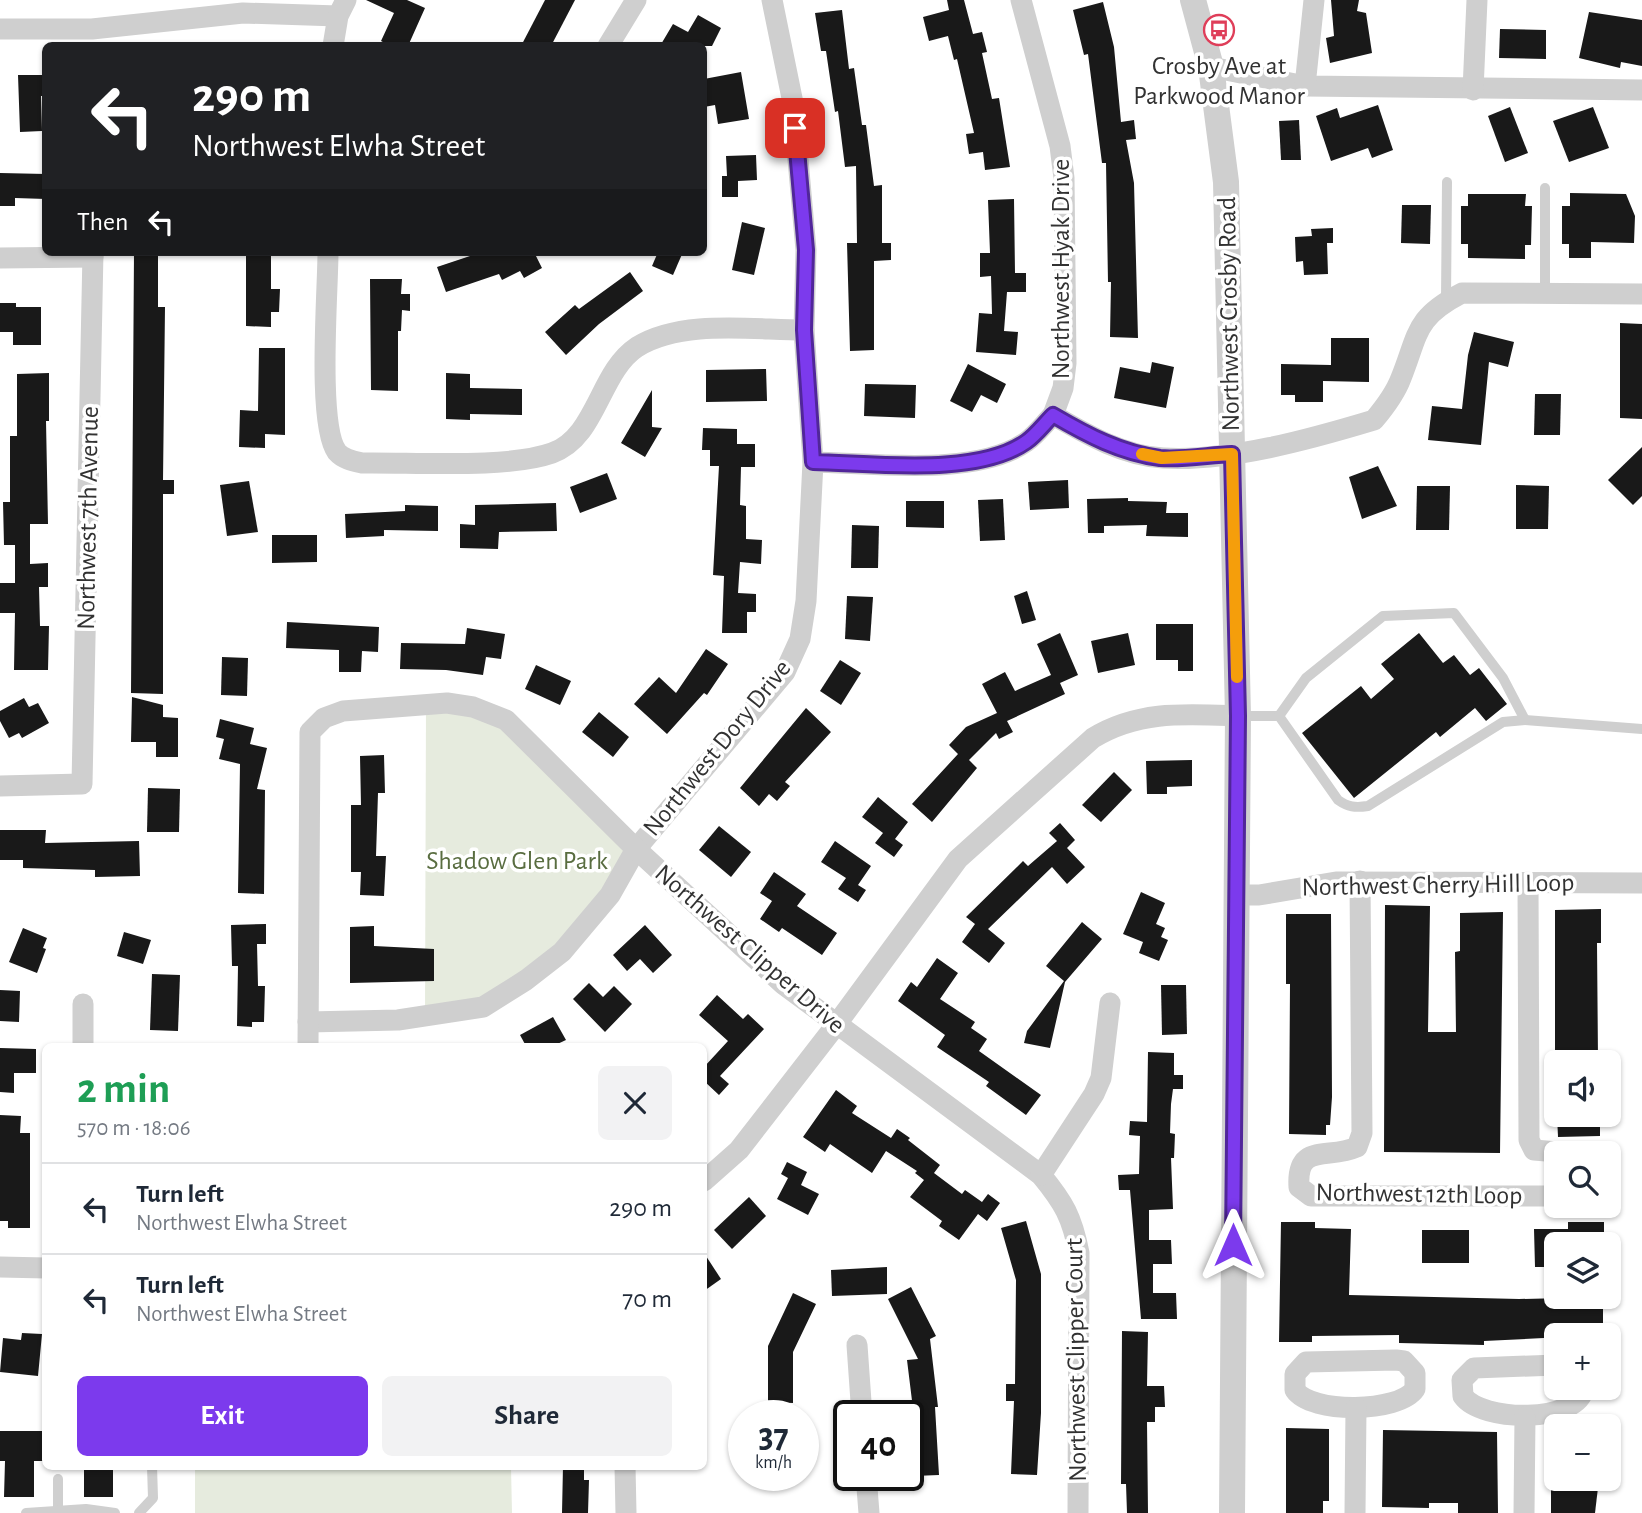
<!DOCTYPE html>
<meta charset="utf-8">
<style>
:root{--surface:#fff;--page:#f2f2f3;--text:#1f2937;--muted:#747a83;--line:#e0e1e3;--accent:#7c3aed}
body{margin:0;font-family:"Alegreya Sans",sans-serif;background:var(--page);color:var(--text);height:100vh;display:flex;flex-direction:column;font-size:26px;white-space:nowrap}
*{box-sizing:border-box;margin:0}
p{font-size:23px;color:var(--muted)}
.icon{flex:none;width:38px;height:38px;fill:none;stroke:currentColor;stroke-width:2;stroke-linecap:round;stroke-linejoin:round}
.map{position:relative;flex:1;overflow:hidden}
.drawer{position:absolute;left:42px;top:1043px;width:665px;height:427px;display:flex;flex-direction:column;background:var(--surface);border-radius:10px;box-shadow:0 2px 5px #0004}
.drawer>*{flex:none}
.top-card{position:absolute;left:42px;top:42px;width:665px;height:214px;border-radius:10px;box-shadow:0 2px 5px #0004;background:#202124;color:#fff;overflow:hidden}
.buttons{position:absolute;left:1544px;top:1050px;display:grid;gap:14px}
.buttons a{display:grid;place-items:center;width:77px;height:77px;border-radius:10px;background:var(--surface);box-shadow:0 2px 5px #0004;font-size:35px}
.speed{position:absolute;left:728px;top:1400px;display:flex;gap:14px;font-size:35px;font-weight:700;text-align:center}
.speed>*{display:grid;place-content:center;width:91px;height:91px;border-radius:50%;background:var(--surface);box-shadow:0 2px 5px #0004;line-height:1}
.speed small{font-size:18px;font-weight:400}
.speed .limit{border:4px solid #111;border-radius:10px;background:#fff;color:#111}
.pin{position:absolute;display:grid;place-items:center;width:60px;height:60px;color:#fff;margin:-30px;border-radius:14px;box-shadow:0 4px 10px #0006}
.me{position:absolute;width:77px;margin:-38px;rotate:0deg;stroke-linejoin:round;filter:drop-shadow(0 0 5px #0008)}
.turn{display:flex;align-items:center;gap:24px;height:147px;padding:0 35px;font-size:32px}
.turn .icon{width:91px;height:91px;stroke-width:2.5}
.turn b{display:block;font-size:49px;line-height:60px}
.then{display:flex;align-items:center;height:66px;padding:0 35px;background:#0003;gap:14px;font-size:26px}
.round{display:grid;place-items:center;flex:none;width:74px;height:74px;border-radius:10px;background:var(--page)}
.head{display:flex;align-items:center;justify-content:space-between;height:119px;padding:0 35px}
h1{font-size:42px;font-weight:700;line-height:52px;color:#1e9e55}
.button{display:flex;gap:14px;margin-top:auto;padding:14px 35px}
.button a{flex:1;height:80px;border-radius:10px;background:var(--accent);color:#fff;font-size:28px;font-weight:700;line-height:80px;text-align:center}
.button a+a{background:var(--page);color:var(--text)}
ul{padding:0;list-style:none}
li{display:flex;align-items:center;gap:21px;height:91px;padding:0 35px;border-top:2px solid var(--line)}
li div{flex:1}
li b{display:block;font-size:26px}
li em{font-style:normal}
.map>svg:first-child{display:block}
</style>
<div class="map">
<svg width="1642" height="1513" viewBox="0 0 1642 1513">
<rect width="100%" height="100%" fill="#fff"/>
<!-- green -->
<g fill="#e6ebde">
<path d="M426,705L506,720L636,849L582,926L483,1007L425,1017Z"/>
<path d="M195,1467H511L512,1513H195Z"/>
</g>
<!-- building -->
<g fill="#191919">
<path d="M366,0H407L425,8L408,46H390L381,41L394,13Z"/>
<path d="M545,0H575L551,46H521Z"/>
<path d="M947,0H964L973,34L982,32L987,52L982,53L992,99L999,98L1010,167L985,170L983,152L969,154L966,134L974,133L957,59L954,60L948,36L929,41L923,17L949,10Z"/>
<path d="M1331,0H1359L1357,11L1366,13L1372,53L1330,63L1326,38L1334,36Z"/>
<path d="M1103,2L1114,47L1121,122L1134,120L1136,139L1126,140L1134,183L1138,338L1110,337L1111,282H1108L1106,163H1102L1088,54L1084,55L1073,10Z"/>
<path d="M842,10L849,69L854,68L862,125H866L874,186L882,185V243H891V260L874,261V350L850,351L847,243H857L856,166L845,167L838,111L835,112L826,51H821L815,13Z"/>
<path d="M1589,12L1642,20V66L1621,62L1620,68L1579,58Z"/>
<path d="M698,15L721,28L712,46H660L673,24L688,32Z"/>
<path d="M1500,29L1546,30V59L1499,58Z"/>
<path d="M741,72L749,119L718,124L715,105L704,107V79Z"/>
<path d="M18,75H46V96H41L42,131L20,132Z"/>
<path d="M1378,105L1393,150L1372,158L1368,148L1331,161L1316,116L1337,108L1340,118Z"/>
<path d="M1510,107L1528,153L1505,162L1488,116Z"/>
<path d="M1593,107L1609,148L1569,162L1553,121Z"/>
<path d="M1299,120L1301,160H1281L1279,121Z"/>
<path d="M756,155L757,180L738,181V197H722V176H727L726,156Z"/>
<path d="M0,173L46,174V199L15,198V206H0Z"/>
<path d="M1570,193L1626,194L1635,216L1634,243L1591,242V258H1569V244H1562V206H1570Z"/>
<path d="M1468,194H1526L1525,206H1532L1531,245H1525V259L1468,258V244H1461V206H1468Z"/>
<path d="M1014,199L1015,273H1026V292H1007L1004,331L1018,332L1016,355L976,352L979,313L992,314L991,276L980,277V253H990L988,200Z"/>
<path d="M1402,205H1431L1430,244L1401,243Z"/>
<path d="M742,222L765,228L754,275L732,270Z"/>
<path d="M1333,228V243H1327L1328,274L1304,275L1303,261L1296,262L1295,237L1312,236L1311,229Z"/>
<path d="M134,252H158V307H165L163,480H174V494H163V694L131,693Z"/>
<path d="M246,252H271V289H280L279,312H271V327L246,326Z"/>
<path d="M482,252H534L542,268L524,278L520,271L502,280L499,274L446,292L437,267Z"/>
<path d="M658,252H683L673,275L652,266Z"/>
<path d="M630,272L643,291L599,324L566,355L545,332L575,305L579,309Z"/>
<path d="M370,279H402L401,294H410V311L402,310L401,331H398V391L371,390Z"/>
<path d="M0,303H16V307H41V345H13V332H0Z"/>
<path d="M1620,323L1642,324V419L1620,418Z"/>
<path d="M1474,332L1514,342L1508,367L1489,362L1481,445L1428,440L1432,406L1462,409L1468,355Z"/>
<path d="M1331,338H1369V382L1323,381V402H1295V395H1281V364L1331,365Z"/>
<path d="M259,348H285V435L265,434V448L239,447L240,410L258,411Z"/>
<path d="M1152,362L1174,367L1166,408L1114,398L1120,367L1150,373Z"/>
<path d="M968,364L1006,384L997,403L981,395L972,412L950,401Z"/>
<path d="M766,369L767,401L706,402V370Z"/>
<path d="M49,373V421H46L48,524H30V564L48,563V587H39L40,626H49L48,670H14L15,613H0V583H15V545H4L3,502H10V436H17V374Z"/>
<path d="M446,373L470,374V388L522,389V415L470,414V420L446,419Z"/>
<path d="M865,384L916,385L915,418L864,416Z"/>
<path d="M652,390V427L662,428L645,457L621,443Z"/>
<path d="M1535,394H1561L1560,435H1534Z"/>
<path d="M703,428L737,429V444H755V467H741L740,505L746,506V539L762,540L761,564L740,562L738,593L756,594V612H747V633H722L724,576L713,575L719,466H710V450H702Z"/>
<path d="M1642,447V496L1633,505L1608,480Z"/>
<path d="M1378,466L1397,506L1362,519L1349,477Z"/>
<path d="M607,473L617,499L580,513L570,487Z"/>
<path d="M1068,480L1069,508L1030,510L1028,482Z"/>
<path d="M249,481L258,532L227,536L220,485Z"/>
<path d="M1516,485L1549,486L1548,529H1516Z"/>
<path d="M1417,486H1450L1449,530H1416Z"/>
<path d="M1128,498V501L1167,502L1166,513H1188V537L1146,536L1147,525L1104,526V533H1088L1087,499Z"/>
<path d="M1003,499L1005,540L980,541L978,500Z"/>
<path d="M906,501H944V528L906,527Z"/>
<path d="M556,503L557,531L499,532L498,549L460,548V524L475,525V505Z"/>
<path d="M405,505L438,506V531L384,530V536L346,538L345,514L405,511Z"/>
<path d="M852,525L879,526L878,568H851Z"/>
<path d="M272,535H317V562L272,563Z"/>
<path d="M1027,591L1036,620L1022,624L1014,596Z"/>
<path d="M847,596L873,597L870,641L845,639Z"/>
<path d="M287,622L379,627L378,652L362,651L361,672H339V650L286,648Z"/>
<path d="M1156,624H1193V671H1178V660H1156Z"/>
<path d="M467,628L505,634L501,659L486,657L483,675L446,670L400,669L401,643L465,644Z"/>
<path d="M1060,633L1078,675L1060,683L1065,694L1007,721L1013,732L999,739L996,733L969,760L977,768L932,822L912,804L958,754L949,745L966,727L997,713L982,684L1005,672L1015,691L1051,675L1037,644Z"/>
<path d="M1128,633L1135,665L1098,673L1091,641Z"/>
<path d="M1419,633L1443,663L1454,655L1470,675L1479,668L1507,704L1486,721L1475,708L1440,737L1436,732L1354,798L1302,733L1361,686L1371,699L1394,679L1381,664Z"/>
<path d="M706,649L728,664L707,695L704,693L667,734L634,704L659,677L676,693Z"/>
<path d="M222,657L248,658L247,696L221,695Z"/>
<path d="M840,660L861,673L841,705L820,691Z"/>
<path d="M536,665L571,681L560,705L525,689Z"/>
<path d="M132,697L163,705V717L178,718V757H156V742H131Z"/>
<path d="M24,698L29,707L38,703L49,723L22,738L19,733L9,738L0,721V711Z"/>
<path d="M806,708L831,732L785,782L790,786L777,801L769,794L759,806L740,788Z"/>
<path d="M599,712L629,737L613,757L582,732Z"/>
<path d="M220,719L254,728L250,744L267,748L257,789L265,790L264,894L238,893L240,764L219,759L224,739L216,737Z"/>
<path d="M384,755L385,793H378L376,856H386L384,896L360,895L361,872H351V805H361L360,756Z"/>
<path d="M1192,760V786L1167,787V794H1147L1146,761Z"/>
<path d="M1114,772L1132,790L1101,822L1082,805Z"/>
<path d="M148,788L180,789L179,832H147Z"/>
<path d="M878,797L908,822L895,839L903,845L894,857L875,843L883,833L862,817Z"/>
<path d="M1060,823L1075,840L1067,848L1085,867L1067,884L1052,867L988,929L1005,943L989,963L962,942L975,924L966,917L1023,861L1028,866L1057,841L1049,833Z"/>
<path d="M719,826L751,852L731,877L699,850Z"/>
<path d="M0,830H46L45,843L139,841L140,876L95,877V870L23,868V860H0Z"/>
<path d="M835,841L871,866L858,885L866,890L858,902L838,889L846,878L821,862Z"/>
<path d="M774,872L806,894L797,906L837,933L822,955L782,928L779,932L760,919L772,901L760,893Z"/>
<path d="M1141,892L1165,903L1156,924L1165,928L1161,937L1168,940L1159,961L1139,953L1143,942L1123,934Z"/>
<path d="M1385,905L1430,906L1428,1032H1456L1455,952L1460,951V913L1503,912L1500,1153L1384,1152Z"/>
<path d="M1601,909V943H1597L1598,1059L1555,1058V910Z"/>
<path d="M1286,914H1331L1332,1097L1330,1125H1326V1135L1289,1134L1290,984H1286Z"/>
<path d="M1082,922L1102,939L1065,982L1050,1048L1024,1043L1027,1031L1064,981L1046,966Z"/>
<path d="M266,924V944H257L258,986H265L264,1022H252V1027L237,1026L238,966H232L231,925Z"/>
<path d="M645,925L672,955L653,973L640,959L627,971L613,955Z"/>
<path d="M374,926V946L434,949V981L350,983V927Z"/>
<path d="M23,928L47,938L43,948L46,949L37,973L9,962Z"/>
<path d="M124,932L151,940L143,964L117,956Z"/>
<path d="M937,958L958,973L940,999L975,1022L971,1028L987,1039L979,1051L1041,1095L1026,1115L986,1086L989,1082L937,1047L945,1035L898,1001L911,982L917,987Z"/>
<path d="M152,974L180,975L178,1031L150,1030Z"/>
<path d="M589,983L603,997L614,986L632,1004L605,1032L573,999Z"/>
<path d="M1161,985H1186L1187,1034L1162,1035Z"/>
<path d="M0,990L20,991L19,1022L0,1021Z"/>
<path d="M717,995L743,1019L748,1014L764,1029L720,1076L729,1084L719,1095L704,1081V1067L728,1041L699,1015Z"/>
<path d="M553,1017L566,1040L553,1046H526L520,1035Z"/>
<path d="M0,1048L36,1049V1073H14V1093L0,1092Z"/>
<path d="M1148,1052L1174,1053V1075H1183V1089H1173L1171,1104L1170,1133L1175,1134L1174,1158H1171L1173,1209L1149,1210V1240H1171L1172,1264H1153V1293H1176L1177,1319H1141L1130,1190H1119L1118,1175L1139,1174L1140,1136L1129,1135L1130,1121L1147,1122Z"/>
<path d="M836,1090L857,1106L852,1113L891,1138L897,1129L910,1138L908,1140L940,1165L934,1173L962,1194L965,1190L982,1202L988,1194L1000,1203L987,1221L978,1214L959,1240L939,1226L942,1221L910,1197L924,1180L915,1173L917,1171L886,1151L872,1173L830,1144L825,1152L803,1137Z"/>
<path d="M0,1115L21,1116L20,1133H30V1228H8V1221H0Z"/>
<path d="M1557,1115H1600V1136L1558,1137Z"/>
<path d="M787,1162L807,1172L801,1185L819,1194L808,1215L777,1199L788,1178L781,1174Z"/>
<path d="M749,1197L766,1216L732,1249L714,1230Z"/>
<path d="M1026,1221L1041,1274V1413L1037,1475L1011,1474L1014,1401H1006V1384H1015L1016,1280L1001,1228Z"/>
<path d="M1281,1222H1315V1228L1351,1229L1349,1295L1519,1299L1603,1297V1335L1484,1341V1345L1399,1343V1335L1312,1336V1342H1279Z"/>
<path d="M1568,1222H1604V1244H1556V1267H1535L1534,1229H1568Z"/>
<rect x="1422" y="1230" width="47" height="33"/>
<path d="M704,1253L721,1279L704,1291Z"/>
<path d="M887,1267V1294L832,1296L831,1270Z"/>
<path d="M911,1287L936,1336L930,1339L938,1407H935L939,1475L914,1476L911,1425H915L907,1360L918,1359L888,1299Z"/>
<path d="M793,1293L816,1304L793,1352V1403L768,1402V1346Z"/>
<path d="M1122,1331L1148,1332L1147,1386H1164L1165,1407H1155V1422H1147L1148,1513H1127L1126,1484H1121Z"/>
<path d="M22,1333L42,1334L38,1376L0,1372L3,1338L21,1340Z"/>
<path d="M1286,1428L1329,1429V1501H1323V1513H1286Z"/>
<path d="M1383,1430L1497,1432L1498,1513H1458V1503H1429V1508L1382,1507Z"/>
<path d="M0,1431H46V1461H34V1497H4L5,1461H0Z"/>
<rect x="84" y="1466" width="29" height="31"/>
<path d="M563,1466H584V1480H589L588,1513H562Z"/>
<path d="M1551,1479H1599L1595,1513H1551Z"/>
</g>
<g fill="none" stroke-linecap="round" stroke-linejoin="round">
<!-- service -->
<g stroke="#cfcfcf" stroke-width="10">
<path d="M1545,293V188"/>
<path d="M1446,301L1447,182"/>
<path d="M1240,716H1279"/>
<path d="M1279,716L1338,800C1348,807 1355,808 1368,806L1503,722L1525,720L1642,729"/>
<path d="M1279,716L1306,678L1383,616L1454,613L1503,678L1525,720"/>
<path d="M58,1479V1513"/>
<path d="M26,1513L86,1509L115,1513"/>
<path d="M139,1513L153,1498L152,1466"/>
</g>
<!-- minor -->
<g stroke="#cfcfcf" stroke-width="21">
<path d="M1021,0L1060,146L1064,178L1066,363L1063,388L1053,415"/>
<path d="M0,29H92L243,13L338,16"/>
<path d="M333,46L338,16L346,0"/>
<path d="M608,46L636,0"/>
<path d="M1211,67L1305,86L1642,90"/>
<path d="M1305,86L1314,0"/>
<path d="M1473,90L1477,0"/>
<path d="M328,252C328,291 317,425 337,452C343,459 353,461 362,463C412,462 507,469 552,453C597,437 599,372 637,347C682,319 753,330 804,330"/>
<path d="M0,258L93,257"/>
<path d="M813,462C873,463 976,477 1026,442C1036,435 1044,424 1053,415C1086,434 1123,456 1163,458C1229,462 1311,439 1374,420C1385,407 1395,394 1401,378C1419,333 1414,318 1462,293L1642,294"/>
<path d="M0,786L82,784L93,252"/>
<path d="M1360,881L1362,1133L1357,1147C1328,1160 1296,1142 1299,1187L1311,1196H1556"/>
<path d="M1528,882L1529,1140L1534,1150L1570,1153"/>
<path d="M1235,895H1259L1336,882L1642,883"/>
<path d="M83,1004V1046"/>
<path d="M308,1022L398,1020L483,1007L526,980L562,952L610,895L636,849L785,672L800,639L806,601L813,462L804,330L806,250L793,103L772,0"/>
<path d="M308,1046L310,732L324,718L343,711L447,703L473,707L506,720L636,849L783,984L1041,1175C1064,1203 1072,1217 1079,1253L1078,1513"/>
<path d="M1041,1175L1094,1094L1101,1078L1110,1003"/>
<path d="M704,1181L739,1150L836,1025L958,859L1093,738C1139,710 1186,714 1238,716"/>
<path d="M0,1267L46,1268"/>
<path d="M857,1345L862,1416"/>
<path d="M1396,1360L1404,1361L1415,1373V1389C1399,1413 1311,1414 1295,1390V1374L1306,1362Z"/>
<path d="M1556,1365L1474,1368L1462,1380L1463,1396C1481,1422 1578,1424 1584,1388"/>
<path d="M625,1466L626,1513"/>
<path d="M866,1475L869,1513"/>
<path d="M1355,1513L1356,1408"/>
<path d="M1524,1513L1525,1417"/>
</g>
<!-- tertiary -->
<path stroke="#cfcfcf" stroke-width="26" d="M1193,0L1211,67L1226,182L1238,716L1232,1513"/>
</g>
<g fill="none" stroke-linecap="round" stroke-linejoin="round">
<!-- route casing -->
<g stroke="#51269a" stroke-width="18">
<path id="route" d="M795,128L806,250L804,330L813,462C873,463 976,477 1026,442C1036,435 1044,424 1053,415C1087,435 1121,453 1160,458C1183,460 1209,455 1232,454L1238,716L1233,1245"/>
</g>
<!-- route -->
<use href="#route" stroke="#7c3aed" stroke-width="12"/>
<!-- slow -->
<path stroke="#f59e0b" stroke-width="12" d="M1142,454L1162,458L1232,454L1237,677"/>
</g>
<!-- icons -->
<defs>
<g id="bus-ring" transform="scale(1.575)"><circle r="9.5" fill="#fff" stroke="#df3e59" stroke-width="1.5"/><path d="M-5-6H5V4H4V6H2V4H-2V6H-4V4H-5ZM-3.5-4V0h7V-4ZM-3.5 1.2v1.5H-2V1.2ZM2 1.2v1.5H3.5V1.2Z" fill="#df3e59"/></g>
</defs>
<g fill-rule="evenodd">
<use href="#bus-ring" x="1219" y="30"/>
</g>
<g text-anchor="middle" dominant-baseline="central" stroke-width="7" stroke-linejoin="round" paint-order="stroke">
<!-- poi labels -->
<g font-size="26" fill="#323232" stroke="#fff">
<text x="1219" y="66">Crosby Ave at<tspan x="1219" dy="30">Parkwood Manor</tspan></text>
</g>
<!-- street labels -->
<g font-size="26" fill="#323232" stroke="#fff">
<text transform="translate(1061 269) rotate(-90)">Northwest Hyak Drive</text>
<text transform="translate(1229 314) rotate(-91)">Northwest Crosby Road</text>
<text transform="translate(88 518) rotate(-89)">Northwest 7th Avenue</text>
<text transform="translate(717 748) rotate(-51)">Northwest Dory Drive</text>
<text transform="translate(1438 885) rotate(-1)">Northwest Cherry Hill Loop</text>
<text transform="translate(750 949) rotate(41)">Northwest Clipper Drive</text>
<text transform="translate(1419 1194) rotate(1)">Northwest 12th Loop</text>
<text transform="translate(1076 1360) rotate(-91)">Northwest Clipper Court</text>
</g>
<!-- park labels -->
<g font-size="26" fill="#596d40" stroke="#fff">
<text x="517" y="861">Shadow Glen Park</text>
</g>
</g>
</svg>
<div class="buttons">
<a><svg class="icon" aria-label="sound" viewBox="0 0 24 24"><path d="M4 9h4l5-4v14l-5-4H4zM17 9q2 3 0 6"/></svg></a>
<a><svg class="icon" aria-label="search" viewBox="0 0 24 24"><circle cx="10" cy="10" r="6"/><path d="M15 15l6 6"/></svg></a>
<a><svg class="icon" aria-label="layers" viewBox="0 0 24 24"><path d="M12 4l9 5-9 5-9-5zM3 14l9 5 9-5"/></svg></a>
<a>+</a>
<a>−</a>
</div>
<div class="speed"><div>37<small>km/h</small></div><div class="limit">40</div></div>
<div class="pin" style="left:795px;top:128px;background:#d93025"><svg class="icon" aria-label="arrive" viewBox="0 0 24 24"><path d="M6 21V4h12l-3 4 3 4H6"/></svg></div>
<svg class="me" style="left:1233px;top:1245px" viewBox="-20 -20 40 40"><path d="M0-17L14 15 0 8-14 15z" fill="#7c3aed" stroke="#fff" stroke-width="4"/></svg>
<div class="top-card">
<div class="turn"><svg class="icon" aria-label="left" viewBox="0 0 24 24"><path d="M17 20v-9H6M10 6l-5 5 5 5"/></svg><div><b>290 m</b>Northwest Elwha Street</div></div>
<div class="then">Then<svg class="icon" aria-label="left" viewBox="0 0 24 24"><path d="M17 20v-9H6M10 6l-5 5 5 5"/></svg></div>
</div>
<section class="drawer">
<div class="head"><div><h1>2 min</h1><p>570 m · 18:06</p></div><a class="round"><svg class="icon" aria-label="close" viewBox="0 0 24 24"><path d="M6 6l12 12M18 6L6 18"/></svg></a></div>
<ul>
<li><svg class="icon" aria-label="left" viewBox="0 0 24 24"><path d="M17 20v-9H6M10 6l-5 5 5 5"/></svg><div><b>Turn left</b><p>Northwest Elwha Street</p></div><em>290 m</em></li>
<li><svg class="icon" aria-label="left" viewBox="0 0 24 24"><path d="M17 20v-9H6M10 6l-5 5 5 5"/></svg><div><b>Turn left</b><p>Northwest Elwha Street</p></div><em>70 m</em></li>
</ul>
<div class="button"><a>Exit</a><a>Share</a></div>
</section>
</div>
